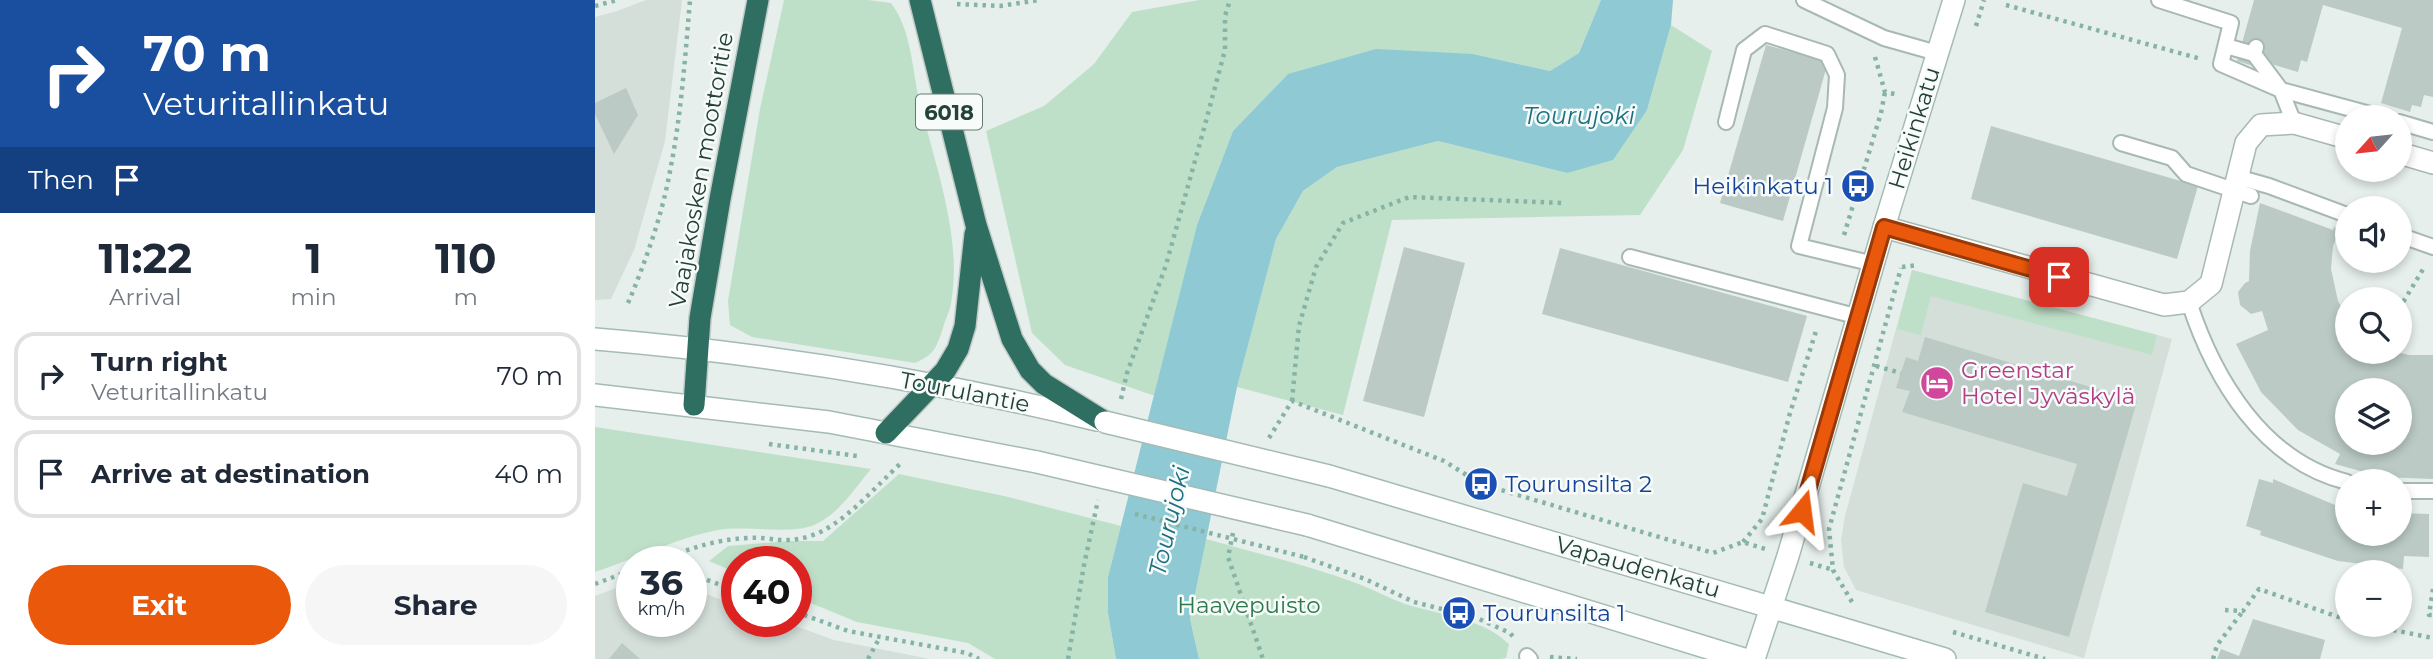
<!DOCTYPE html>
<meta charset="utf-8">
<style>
:root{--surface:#fff;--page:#f6f6f7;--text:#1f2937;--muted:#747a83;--line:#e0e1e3;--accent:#ea580c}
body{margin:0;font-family:Montserrat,sans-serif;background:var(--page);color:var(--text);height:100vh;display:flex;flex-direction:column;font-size:26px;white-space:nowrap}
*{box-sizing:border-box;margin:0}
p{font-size:23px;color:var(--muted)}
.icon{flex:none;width:38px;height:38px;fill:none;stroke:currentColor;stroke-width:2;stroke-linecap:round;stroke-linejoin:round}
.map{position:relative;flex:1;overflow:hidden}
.drawer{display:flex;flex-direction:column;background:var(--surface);width:595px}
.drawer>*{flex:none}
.hud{background:#1a4fa0;color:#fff;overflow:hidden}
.needle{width:46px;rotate:243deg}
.fabs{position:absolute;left:1740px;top:105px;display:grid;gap:14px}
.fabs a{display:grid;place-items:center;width:77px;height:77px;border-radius:50%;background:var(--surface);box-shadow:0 4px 10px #0003;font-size:35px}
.speed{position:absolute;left:21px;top:546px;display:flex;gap:14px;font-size:35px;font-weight:700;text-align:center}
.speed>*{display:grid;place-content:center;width:91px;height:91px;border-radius:50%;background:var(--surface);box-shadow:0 4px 10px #0003;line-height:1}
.speed small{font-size:18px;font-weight:400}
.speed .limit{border:10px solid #d22;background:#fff;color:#111}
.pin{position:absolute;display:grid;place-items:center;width:60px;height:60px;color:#fff;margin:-30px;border-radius:14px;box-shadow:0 4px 10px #0006}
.me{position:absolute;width:77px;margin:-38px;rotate:16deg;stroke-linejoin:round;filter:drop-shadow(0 0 5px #0008)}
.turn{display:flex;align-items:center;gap:24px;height:147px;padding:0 28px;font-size:32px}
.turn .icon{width:91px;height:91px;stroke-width:2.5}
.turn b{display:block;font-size:49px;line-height:60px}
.then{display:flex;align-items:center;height:66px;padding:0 28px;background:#0003;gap:14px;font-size:26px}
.eta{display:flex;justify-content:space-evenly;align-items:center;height:119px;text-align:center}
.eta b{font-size:42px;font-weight:700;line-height:49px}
.action{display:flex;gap:14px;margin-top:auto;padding:14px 28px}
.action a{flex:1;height:80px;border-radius:42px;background:var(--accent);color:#fff;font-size:28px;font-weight:700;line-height:80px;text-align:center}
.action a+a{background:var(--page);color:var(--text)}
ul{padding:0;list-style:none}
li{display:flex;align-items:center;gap:21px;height:88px;margin:0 14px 10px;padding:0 14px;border:4px solid var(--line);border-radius:21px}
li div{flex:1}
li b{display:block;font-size:26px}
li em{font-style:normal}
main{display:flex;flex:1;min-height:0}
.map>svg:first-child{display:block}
</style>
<main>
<section class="drawer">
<div class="hud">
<div class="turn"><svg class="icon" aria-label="right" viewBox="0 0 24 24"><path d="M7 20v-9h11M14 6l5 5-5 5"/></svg><div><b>70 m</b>Veturitallinkatu</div></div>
<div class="then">Then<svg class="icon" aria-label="arrive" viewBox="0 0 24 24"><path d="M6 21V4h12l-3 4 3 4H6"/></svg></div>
</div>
<div class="eta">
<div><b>11:22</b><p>Arrival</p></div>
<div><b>1</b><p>min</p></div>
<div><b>110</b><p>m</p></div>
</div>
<ul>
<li><svg class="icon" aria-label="right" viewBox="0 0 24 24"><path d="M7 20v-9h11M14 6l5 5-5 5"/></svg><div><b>Turn right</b><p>Veturitallinkatu</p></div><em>70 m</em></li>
<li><svg class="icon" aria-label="arrive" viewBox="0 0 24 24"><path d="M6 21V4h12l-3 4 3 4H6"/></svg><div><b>Arrive at destination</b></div><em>40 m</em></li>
</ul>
<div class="action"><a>Exit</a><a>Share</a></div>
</section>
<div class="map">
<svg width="1838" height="659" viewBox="0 0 1838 659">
<rect width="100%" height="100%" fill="#e6efeb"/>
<!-- built -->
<g fill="#d4dfda">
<path d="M51,0H87L70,141L39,250L16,299L0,300V17L22,11Z"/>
<path d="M1317,270L1577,339L1489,658L1261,590L1249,567L1246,540L1250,516Z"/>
<path d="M37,582V621H96V589L142,605V621H187L239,640L335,659H0V596Z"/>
</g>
<!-- green -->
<g fill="#bfe0c8">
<path d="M189,0H273L296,3C316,29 317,67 324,99C339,163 368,236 356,303C355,311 350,320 348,328C341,348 340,354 320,363L157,337L135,325L133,301L165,109Z"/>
<path d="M604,0H1006L984,53L955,71L878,54L693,74L638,131L602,225L560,396L470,365L437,333L391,131L449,106L499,64L537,12Z"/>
<path d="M1076,25L1117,51L1088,150L1045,215L797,220L748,415L642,387L681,239L708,191L742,167L843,141L972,173L1052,110Z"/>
<path d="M1317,270L1562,335L1557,355L1336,296L1326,335L1302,329Z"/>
<path d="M0,427L276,469C260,488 243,515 219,525C196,535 151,525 123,530C81,538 40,559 0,572Z"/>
<path d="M304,474L409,496L526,526L513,577V613L521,659H400L373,643L262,622L201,597V562H142V573L114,561L133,546L193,541H228Z"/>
<path d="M611,539C661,553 712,565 761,583C778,589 793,598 810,604C845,615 887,618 914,644L911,658L906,659H604L595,619Z"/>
</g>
<!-- water -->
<path fill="#8ec9d4" d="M1006,0H1078L1076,25L1052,110L1018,160L972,173L843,141L742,167L708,191L681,239L642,387L595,619L604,659H521L513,613V577L602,225L638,131L693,74L781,49L878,54L955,71L984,53Z"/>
<!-- building -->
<g fill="#bbcac4" fill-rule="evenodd">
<path d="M1659,0H1838V97L1829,95L1826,107L1817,105L1815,112L1786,103L1807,28L1728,5L1712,62L1706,60L1703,72L1673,63L1671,70L1642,61Z"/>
<path d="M1171,45L1233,62L1188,221L1125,203Z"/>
<path d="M31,88L43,115L19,154L0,114V103Z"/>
<path d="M1396,126L1603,186L1582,259L1376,199Z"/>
<path d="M1665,203L1738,230L1739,227L1745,229L1738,246L1736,269L1743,301L1752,317V352H1800L1815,355H1838V479L1787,477L1740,464L1745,454L1703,430L1666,392L1641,344L1673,330L1667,311L1656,314L1645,305L1643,292L1650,283L1654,281L1655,251ZM1752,390H1804V443H1752Z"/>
<path d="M809,247L870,263L829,417L768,401Z"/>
<path d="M965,248L1212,316L1193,382L947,314Z"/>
<path d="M1330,337L1542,401L1474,637L1390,612L1428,483L1472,496L1482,464L1307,412L1315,391L1301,388L1311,357L1323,361Z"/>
<path d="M1664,479L1678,483V479L1752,510V534H1804V513L1834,514V557L1809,556L1808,569L1743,561L1665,535L1666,531L1651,526Z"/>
<path d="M1658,619L1730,640L1725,659H1622L1626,649L1644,656Z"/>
<path d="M27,643L45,659H14Z"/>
</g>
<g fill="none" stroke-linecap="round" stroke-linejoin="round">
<!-- lane casing -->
<g stroke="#a8b8b2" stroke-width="18">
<g id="lane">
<path d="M1209,0L1289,38L1342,53"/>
<path d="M1564,0L1636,23L1626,64L1686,90L1699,123"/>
<path d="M1631,46L1659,54"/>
<path d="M1661,47L1659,54L1686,90L1786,117"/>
<path d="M1131,122L1149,50L1170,34L1232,54L1242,75L1240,108L1204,246L1279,264"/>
<path d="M1804,122L1838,132"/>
<path d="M1526,143L1577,158L1591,174L1656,196"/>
<path d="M1642,177L1674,186L1752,215"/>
<path d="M1804,235L1838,247"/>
<path d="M1035,257L1264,317"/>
<path d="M1594,302C1619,379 1668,461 1752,482"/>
<path d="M1804,491H1838"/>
<path d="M932,656L935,659"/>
</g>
</g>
<!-- street casing -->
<g stroke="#a8b8b2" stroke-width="24">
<g id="street">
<path d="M1804,153L1838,163"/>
<path d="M1289,227L1569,305L1594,302L1616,284L1651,143L1666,125L1699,123L1752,138"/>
</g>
</g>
<!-- secondary casing -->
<g stroke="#a4bbb3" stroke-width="24">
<g id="secondary">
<path d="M0,339C169,353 337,380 502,420"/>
<path d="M0,395L234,422L442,462"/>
<path d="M734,476L1350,659"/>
<path d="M712,525L1149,659"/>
<path d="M1159,659L1193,556L1289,227L1359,0"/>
</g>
</g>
<!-- highway casing -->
<g stroke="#c2cac8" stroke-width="24">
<g id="highway">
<path d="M325,0L381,225L417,339L435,370L449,384L510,422"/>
<path d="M99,405L105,318L125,199L163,0"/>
<path d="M291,433L350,371L363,349L370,326L380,234"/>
</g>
</g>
<!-- path -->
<g stroke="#86b3a5" stroke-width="4.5" stroke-dasharray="3.5 5" stroke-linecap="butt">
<path d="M362,4L405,6L444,0"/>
<path d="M1411,5L1606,59"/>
<path d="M0,6L22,0"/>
<path d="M1381,26L1389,0"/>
<path d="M1280,57L1290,92L1304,95"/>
<path d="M1249,235L1286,113L1290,92"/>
<path d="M1307,267L1323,265"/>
<path d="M33,303C49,266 67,215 74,176C86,118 90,59 95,0"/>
<path d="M1804,309L1830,266"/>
<path d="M1281,366L1306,373"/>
<path d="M526,399L532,373L571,265L608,132L630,50V16L635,0"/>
<path d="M697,401L704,326L721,267L748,223L814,197L969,203"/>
<path d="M674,438L697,401L849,461L886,484L1118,553L1148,542L1170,549"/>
<path d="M174,444L262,456"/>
<path d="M638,533L633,557L668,659"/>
<path d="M1148,542L1167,519L1195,413L1222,328"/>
<path d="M709,557L770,579L819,602L882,618L915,633L920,639"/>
<path d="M59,562C92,550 116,540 152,538C176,536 188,545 215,536C248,526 281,486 306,463"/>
<path d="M1215,563L1238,570"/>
<path d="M96,574L142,591"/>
<path d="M0,584L37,570"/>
<path d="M1838,589L1834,615H1838"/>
<path d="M1257,602L1238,570L1234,529L1306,268"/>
<path d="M1630,610L1648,611L1664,589L1752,620"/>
<path d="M201,612L253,631L372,653L384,659"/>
<path d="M1773,625L1838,638"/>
<path d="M1358,632L1450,659"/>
<path d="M955,657L982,659"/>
<path d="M273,659L285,637"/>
<path d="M473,659L489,565L503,500"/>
<path d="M1618,659L1622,645L1648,611"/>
</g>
<!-- lane -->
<use href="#lane" stroke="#fff" stroke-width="14"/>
<!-- street -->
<use href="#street" stroke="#fff" stroke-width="21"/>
<!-- secondary -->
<use href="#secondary" stroke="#fff" stroke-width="21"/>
<!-- highway -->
<use href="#highway" stroke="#2f6f62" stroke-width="21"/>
<!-- secondary-bridge casing -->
<g stroke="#a4bbb3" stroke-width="24" stroke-linecap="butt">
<g id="secondary-bridge">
<path d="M510,422L734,476"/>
<path d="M442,462L712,525"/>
</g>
</g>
<!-- path-bridge -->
<path stroke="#86b3a5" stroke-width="4.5" stroke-dasharray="3.5 5" stroke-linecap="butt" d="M540,514L709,557"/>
<!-- secondary-bridge -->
<use href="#secondary-bridge" stroke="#fff" stroke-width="21"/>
</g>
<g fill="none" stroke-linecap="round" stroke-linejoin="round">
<!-- route casing -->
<g stroke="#983908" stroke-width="18">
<path id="route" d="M1207,511L1289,227L1464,277"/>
</g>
<!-- route -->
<use href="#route" stroke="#ea580c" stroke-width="12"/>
</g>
<!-- icons -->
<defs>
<g id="bus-disc" transform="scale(1.75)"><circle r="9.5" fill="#1a4fb4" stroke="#f7fbf9"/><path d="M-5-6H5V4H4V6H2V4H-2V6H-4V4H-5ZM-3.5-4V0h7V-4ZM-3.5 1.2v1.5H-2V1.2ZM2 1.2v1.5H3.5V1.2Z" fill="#fff"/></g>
<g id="hotel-disc" transform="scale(1.75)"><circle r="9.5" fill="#d1479c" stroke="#f7fbf9"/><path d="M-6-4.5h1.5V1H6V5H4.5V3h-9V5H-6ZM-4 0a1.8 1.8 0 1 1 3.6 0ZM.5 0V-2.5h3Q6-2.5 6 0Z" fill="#fff"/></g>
</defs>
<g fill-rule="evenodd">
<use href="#bus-disc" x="1263" y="186"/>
<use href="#hotel-disc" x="1342" y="383"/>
<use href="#bus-disc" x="886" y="484"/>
<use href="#bus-disc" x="864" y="613"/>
</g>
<g text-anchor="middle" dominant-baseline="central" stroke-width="5" stroke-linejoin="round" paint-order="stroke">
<!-- shield labels -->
<rect fill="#f7fbf9" stroke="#637a73" stroke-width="2" x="321" y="94.5" width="66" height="35" rx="5"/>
<g font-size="21" font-weight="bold" fill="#24423a">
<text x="354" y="112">6018</text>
</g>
<!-- street labels -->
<g font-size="23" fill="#24423a" stroke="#f7fbf9">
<text transform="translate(1319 128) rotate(-73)">Heikinkatu</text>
<text transform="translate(106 170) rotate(-80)">Vaajakosken moottoritie</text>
<text transform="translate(370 392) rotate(11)">Tourulantie</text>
<text transform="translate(1043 567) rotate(16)">Vapaudenkatu</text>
</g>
<!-- transit labels -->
<g font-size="23" fill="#164399" stroke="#f7fbf9" text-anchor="start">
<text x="1238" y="186" text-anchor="end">Heikinkatu 1</text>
<text x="910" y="484">Tourunsilta 2</text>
<text x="888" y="613">Tourunsilta 1</text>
</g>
<!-- hotel labels -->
<g font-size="23" fill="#b23c85" stroke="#f7fbf9" text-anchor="start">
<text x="1366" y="370">Greenstar<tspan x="1366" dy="26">Hotel Jyväskylä</tspan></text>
</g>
<!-- park labels -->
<g font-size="23" fill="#2d7a4b" stroke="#f7fbf9">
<text x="654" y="605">Haavepuisto</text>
</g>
<!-- water labels -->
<g font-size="24" font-style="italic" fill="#1c6f80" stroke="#f7fbf9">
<text x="984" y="115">Tourujoki</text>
<text transform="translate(574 521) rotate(-77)">Tourujoki</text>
</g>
</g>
</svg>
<div class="fabs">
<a><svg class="needle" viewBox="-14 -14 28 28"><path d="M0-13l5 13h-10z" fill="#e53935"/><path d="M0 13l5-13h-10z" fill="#747a83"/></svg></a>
<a><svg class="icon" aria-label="sound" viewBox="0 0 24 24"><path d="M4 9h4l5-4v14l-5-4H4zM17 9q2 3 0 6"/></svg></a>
<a><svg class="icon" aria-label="search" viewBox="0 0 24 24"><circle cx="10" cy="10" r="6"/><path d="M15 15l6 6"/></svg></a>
<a><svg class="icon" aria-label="layers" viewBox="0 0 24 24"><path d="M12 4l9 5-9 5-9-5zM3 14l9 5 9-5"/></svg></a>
<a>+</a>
<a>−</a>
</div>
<div class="speed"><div>36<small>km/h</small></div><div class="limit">40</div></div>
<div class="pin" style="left:1464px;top:277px;background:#d93025"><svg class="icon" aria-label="arrive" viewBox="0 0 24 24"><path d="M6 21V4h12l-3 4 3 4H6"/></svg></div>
<svg class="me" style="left:1207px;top:511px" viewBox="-20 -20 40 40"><path d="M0-17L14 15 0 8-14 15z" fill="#ea580c" stroke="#fff" stroke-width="4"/></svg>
</div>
</main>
